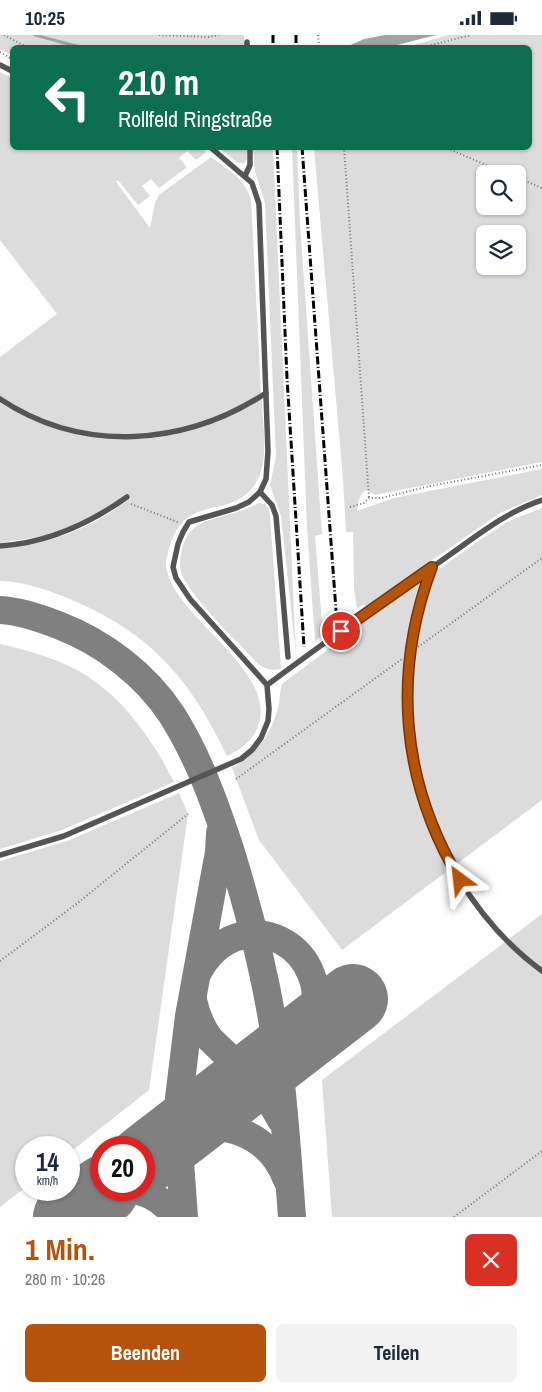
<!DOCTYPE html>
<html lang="de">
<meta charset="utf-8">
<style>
:root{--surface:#fff;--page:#f2f2f3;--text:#1f2937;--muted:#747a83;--accent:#b45309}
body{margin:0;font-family:"Archivo Narrow",sans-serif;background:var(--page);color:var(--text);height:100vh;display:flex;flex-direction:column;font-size:19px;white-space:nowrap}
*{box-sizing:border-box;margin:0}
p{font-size:16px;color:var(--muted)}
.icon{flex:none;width:28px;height:28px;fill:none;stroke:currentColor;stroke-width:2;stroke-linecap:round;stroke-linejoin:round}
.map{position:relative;height:1182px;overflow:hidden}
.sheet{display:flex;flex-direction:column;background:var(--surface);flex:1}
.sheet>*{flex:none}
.banner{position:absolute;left:10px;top:10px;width:522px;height:105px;border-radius:8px;box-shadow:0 1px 4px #0004;background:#0b6e4f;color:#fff;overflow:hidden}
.controls{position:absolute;left:476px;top:130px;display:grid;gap:10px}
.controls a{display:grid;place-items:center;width:50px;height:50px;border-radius:8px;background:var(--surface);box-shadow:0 1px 4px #0004;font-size:25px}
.speed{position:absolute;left:15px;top:1101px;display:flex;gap:10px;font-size:25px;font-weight:700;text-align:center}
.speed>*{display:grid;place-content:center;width:65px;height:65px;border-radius:50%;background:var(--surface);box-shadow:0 1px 4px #0004;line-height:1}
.speed small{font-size:12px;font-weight:400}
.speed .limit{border:8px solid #d22;background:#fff;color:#111}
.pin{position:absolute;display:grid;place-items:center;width:42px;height:42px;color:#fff;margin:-21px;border:2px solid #fff;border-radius:50%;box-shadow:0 1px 5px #0007}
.me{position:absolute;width:55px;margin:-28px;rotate:330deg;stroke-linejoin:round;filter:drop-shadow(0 0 4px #0008)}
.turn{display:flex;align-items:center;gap:18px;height:105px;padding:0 25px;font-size:22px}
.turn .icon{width:65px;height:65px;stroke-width:2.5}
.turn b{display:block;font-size:35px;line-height:42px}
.round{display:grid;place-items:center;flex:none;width:52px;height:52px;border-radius:8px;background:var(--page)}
.summary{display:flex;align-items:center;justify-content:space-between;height:85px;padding:0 25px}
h1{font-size:30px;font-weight:800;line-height:38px;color:var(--accent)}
.cta{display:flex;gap:10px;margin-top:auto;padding:10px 25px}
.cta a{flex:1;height:58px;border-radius:8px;background:var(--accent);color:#fff;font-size:20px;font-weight:800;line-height:58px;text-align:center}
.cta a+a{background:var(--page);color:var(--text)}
.status{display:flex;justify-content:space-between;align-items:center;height:35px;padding:0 25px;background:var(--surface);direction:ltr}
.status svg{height:14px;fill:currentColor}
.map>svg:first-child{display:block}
</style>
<div class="status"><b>10:25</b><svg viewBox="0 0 49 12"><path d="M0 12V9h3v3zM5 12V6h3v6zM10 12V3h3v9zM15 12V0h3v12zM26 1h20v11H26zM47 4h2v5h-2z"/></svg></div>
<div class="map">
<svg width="542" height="1182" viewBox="0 0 542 1182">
<rect width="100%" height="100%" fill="#fff"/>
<!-- green -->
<g fill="#dcdcdc" fill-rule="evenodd">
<path d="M0,0H244V12H12V20L0,14Z"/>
<path d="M448,0H542V427L375,460L367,455C359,459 358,467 357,476L394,463L542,434V460L500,478L365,572L364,569L357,574L354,553L353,497H346L343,444L314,113L530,112V12H407ZM485,139H518V171H485ZM485,199H518V231H485Z"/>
<path d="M0,37L12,43V112H200L206,117L196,125L187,116L179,123L187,132L159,153L151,144L142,151L150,161L138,170L118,145L116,147L150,193L155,168L159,160L211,122C227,134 245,144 251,164L261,358C251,364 240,372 229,377C150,413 73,406 0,362V322L57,279L0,205Z"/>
<path d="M224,113H248L247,124L244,128H238L223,116Z"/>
<path d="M253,113H273L296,620L281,481L270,450L276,421L265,168L255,137Z"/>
<path d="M292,113H297L300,189L322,499L315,501L323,600L315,606L307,492Z"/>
<path d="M262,363C262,390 271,429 253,452C227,485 187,458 170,510C168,518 164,528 167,536C179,587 281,637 257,694C251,707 240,715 227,721C190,643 150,598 70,564C48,555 23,546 0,546V514C54,507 87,496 131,463L128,459L96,481L50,500L0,508V368C89,416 175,418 262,363Z"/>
<path d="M258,468L265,469L269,474L270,481L281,634C272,636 266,634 258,629C237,606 197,569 183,542C176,529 182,503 194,493C206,482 240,480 258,468Z"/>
<path d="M542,473V765L342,915L259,805L232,733C258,719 273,697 279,668C280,662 280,655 282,649L366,586L480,505L507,487Z"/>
<path d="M0,609C26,615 53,622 77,635C121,659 152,704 174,747L62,795L0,814Z"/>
<path d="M179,758L188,779L149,1055L69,1118V1112H26V1152L0,1172V826L67,806Z"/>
<path d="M542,879V1182H332L322,1045Z"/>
</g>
<!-- water -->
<path fill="#a3a3a3" d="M385,0H436L389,12H346L364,4Z"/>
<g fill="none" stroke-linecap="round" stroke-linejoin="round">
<!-- stream -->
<path stroke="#a3a3a3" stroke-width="3" d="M35,0L80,12"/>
<!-- taxiway -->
<g stroke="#808080" stroke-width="28">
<path d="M0,575C20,576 40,583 58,590C103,607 146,640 172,680C198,721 214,766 229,811C251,881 269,952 278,1024C285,1077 288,1129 292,1182"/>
<path d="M198,937C239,861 340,909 311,997"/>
<path d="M193,965C196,980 201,992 210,1004L264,1056L281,1085"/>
<path d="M178,1099C222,1081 270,1099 287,1145"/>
<path d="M133,1155C151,1157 165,1168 176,1182"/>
<path d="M95,1162L117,1155"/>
<path d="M184,1182L178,1099L179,1063L189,981L219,817L220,798"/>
</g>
<!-- runway -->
<g stroke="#808080" stroke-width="70">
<path d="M144,1125L353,964"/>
<path d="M68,1182L104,1155"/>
</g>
<!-- path -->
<g stroke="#777" stroke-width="2" stroke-dasharray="1 2.5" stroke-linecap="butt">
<path d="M4,0L27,12"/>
<path d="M159,0L208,2L219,0"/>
<path d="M318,0L319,12"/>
<path d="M424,12L471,0"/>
<path d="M0,17L12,24"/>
<path d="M344,112L369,463"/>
<path d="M444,112L507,139"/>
<path d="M518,143L542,153"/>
<path d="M131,469L180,488"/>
<path d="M350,472L364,468L369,463H382L430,451L542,430"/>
<path d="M418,612L542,523"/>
<path d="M236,744L402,624"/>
<path d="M0,926L75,870L188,779"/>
<path d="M454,1182L542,1116"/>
</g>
<!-- lane -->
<g stroke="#555" stroke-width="5.5">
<path d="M247,7V12"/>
<path d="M0,30L12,36"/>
<path d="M245,141L250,130V112"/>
<path d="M0,364C83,419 185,411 266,358"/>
<path d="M260,457L272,470L276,481L288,622"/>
<path d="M0,511C47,508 89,489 127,462"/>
<path d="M432,531C392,638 400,746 459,844C481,880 508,911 542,936"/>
<path d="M267,650C324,608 382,566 441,526C473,504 505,477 542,465"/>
<path d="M0,820L64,801L241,724L252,715L261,703L268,686L269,674L267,650L190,564L176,543L173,532L178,509L183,497L189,487L236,473L249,467L260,457L266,444L268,416L259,169L252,148L210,112"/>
</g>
<!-- rail -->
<g stroke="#000" stroke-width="3" stroke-dasharray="8 2.5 1 2.5" stroke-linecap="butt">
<path d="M273,0V12"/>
<path d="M296,0V12"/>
<path d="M277,112L287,343L304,612"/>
<path d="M302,112L337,589"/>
</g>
</g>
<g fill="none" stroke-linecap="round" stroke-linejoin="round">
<!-- route casing -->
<g stroke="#753606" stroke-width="12">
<path id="route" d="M341,596L432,532C392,639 401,747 460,845"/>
</g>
<!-- route -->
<use href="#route" stroke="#b45309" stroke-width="9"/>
</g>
</svg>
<div class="controls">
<a><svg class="icon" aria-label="search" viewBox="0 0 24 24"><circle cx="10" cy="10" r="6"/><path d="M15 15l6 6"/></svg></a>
<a><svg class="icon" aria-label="layers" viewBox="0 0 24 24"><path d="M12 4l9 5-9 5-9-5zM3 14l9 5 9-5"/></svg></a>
</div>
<div class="speed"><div>14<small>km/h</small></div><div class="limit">20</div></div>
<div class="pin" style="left:341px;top:596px;background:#d93025"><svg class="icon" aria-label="arrive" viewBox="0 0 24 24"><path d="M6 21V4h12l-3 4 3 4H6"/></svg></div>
<svg class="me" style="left:460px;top:845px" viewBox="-20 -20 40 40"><path d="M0-17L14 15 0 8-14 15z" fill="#b45309" stroke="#fff" stroke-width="4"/></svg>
<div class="banner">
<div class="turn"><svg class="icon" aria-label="left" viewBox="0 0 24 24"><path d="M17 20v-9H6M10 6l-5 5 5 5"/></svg><div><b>210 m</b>Rollfeld Ringstraße</div></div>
</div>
</div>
<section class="sheet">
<div class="summary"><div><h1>1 Min.</h1><p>280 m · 10:26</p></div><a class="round" style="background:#d93025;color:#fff"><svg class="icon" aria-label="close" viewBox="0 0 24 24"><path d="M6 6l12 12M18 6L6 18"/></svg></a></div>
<div class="cta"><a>Beenden</a><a>Teilen</a></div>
</section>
